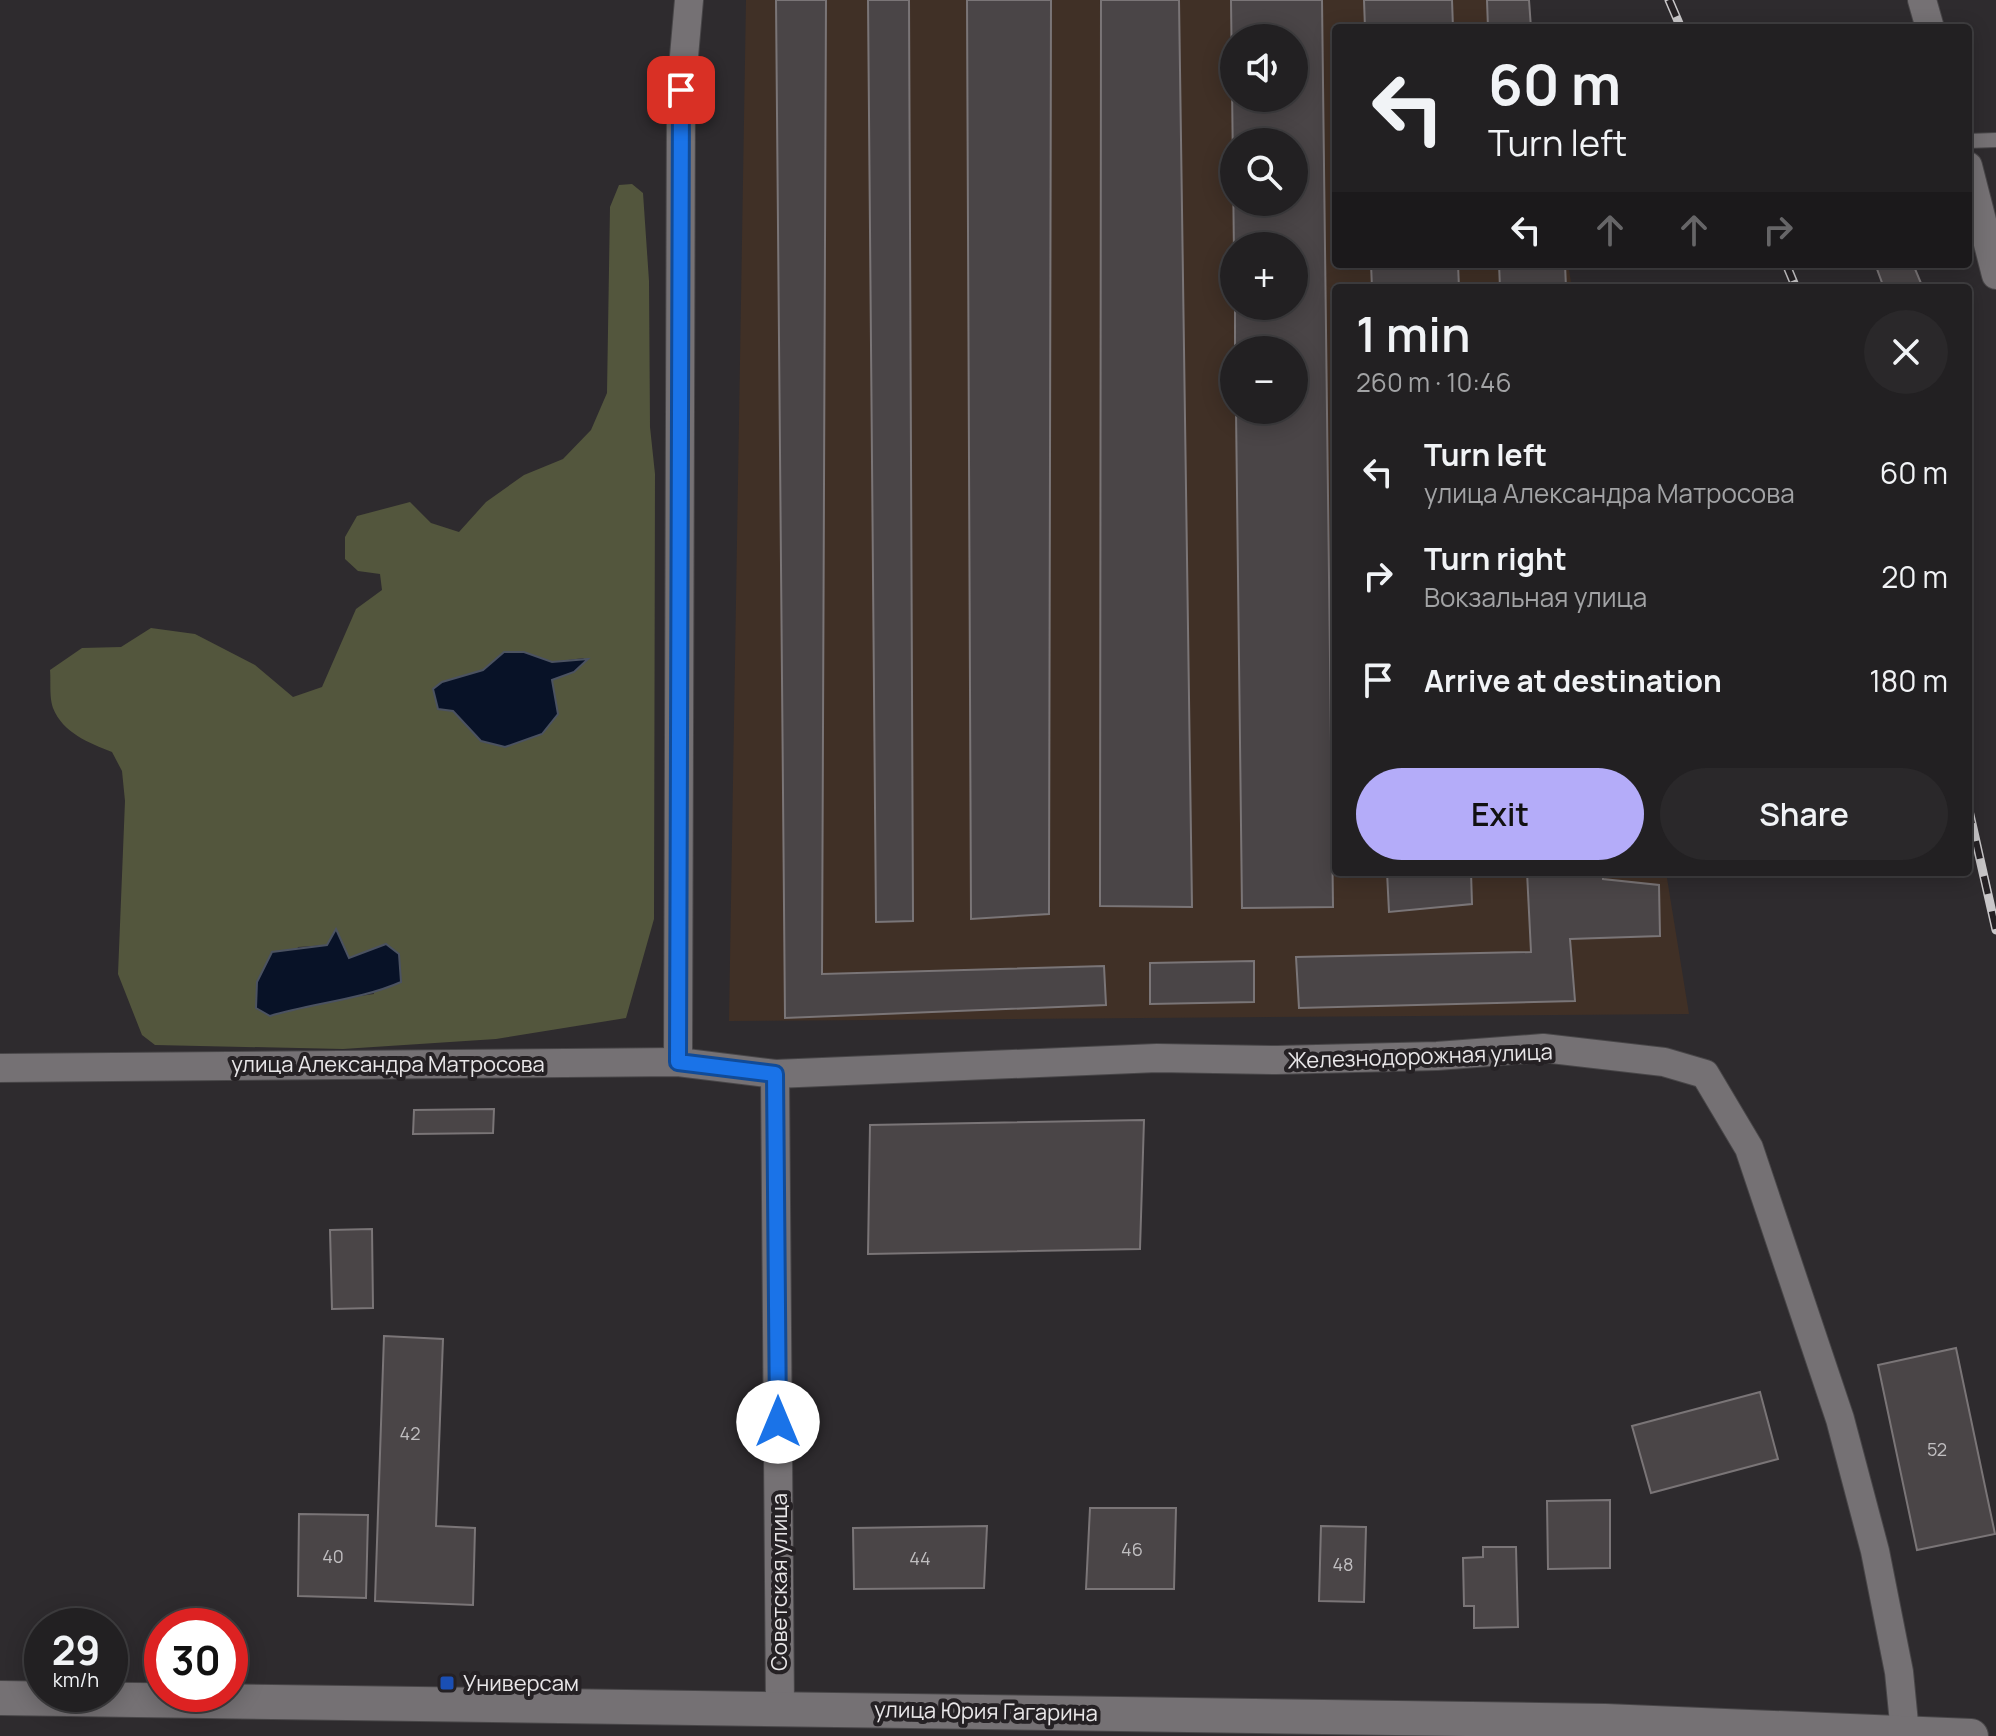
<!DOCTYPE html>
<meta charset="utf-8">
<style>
:root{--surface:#222022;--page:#2a282a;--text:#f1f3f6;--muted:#a2a3a5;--line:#3f3e40;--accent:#b4acf9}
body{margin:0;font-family:Manrope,sans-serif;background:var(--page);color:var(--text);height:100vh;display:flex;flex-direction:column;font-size:30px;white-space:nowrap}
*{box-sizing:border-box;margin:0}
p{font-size:26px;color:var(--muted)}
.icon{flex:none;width:44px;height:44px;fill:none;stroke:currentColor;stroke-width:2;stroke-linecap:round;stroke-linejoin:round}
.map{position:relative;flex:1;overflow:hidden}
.panel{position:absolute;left:1332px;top:284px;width:640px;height:592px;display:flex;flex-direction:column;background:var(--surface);border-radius:8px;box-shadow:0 4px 20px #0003,0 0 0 2px var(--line)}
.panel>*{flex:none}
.hud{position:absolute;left:1332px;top:24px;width:640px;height:244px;border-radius:8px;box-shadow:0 4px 20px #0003,0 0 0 2px var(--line);background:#222022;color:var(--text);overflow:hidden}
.fabs{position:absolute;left:1220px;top:24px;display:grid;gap:16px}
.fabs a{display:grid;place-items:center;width:88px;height:88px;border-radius:50%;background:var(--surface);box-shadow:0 4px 20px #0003,0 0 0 2px var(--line);font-size:40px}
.speed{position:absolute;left:24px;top:1608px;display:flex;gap:16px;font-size:40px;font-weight:700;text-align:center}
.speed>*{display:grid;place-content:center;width:104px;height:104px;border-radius:50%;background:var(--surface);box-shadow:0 4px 20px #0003,0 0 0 2px var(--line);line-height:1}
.speed small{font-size:20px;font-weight:400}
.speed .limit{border:12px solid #d22;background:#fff;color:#111}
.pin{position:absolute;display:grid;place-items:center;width:68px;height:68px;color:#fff;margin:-34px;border-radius:16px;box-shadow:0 4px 12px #0006}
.me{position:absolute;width:88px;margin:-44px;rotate:0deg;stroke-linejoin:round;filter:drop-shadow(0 0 6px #0008)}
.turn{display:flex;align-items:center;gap:28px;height:168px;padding:0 24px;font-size:36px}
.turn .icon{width:104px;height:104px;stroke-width:2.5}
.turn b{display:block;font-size:56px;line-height:68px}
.lanes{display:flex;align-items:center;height:76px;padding:0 24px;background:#0003;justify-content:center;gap:40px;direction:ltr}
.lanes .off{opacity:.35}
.round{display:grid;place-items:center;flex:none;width:84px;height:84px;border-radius:42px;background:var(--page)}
.overview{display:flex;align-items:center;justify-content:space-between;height:136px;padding:0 24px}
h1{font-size:48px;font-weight:600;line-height:60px}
.cta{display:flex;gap:16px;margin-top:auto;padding:16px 24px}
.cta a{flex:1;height:92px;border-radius:48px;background:var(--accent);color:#111;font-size:32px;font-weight:600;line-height:92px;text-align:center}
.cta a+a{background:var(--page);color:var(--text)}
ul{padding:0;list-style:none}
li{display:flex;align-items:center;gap:24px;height:104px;padding:0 24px}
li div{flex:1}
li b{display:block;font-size:30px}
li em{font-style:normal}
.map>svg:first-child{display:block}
</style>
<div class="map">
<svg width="1996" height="1736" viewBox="0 0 1996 1736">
<rect width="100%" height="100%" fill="#2e2b2e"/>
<!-- industrial -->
<path fill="#403026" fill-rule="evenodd" d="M746,0H1526L1530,28H1336V264H1568L1572,288H1336V872H1666L1689,1014L729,1021ZM1234,38H1294V98H1234ZM1234,142H1294V202H1234ZM1234,246H1294V306H1234ZM1234,350H1294V410H1234Z"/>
<!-- green -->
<path fill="#53563d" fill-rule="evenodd" d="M632,184L643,193L649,281L650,427L655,474L654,919L626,1018L496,1039L343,1049L155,1045L142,1035L118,974L125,801L122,771L112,752C89,743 63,733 53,708C49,697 51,681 50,670L82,648L121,647L151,628L195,634L255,665L293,697L322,687L356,609L382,590L380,574L358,571L345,559V537L357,516L410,502L431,523L459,532L486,502L524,475L563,459L591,430L607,393L610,207L619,185ZM504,652H524L552,662L584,658L574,672L551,680L558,713L481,741L453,711L442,682L484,670ZM336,930L349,958L364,952L374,994L312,1003L270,1016L298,947L327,945Z"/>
<!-- water -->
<g fill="#081227" stroke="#4b5261" stroke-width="2">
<path d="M504,652H524L552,662L588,659L574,672L552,680L558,714L542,734L505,747L481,741L453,711L438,709L433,689L442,682L483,670Z"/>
<path d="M336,929L349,958L386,944L399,954L401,982C360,1000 313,1003 270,1016L256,1008L257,982L272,952L327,945Z"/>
</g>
<!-- building -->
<g fill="#4a4547" stroke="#7a7577" stroke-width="2" fill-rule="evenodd">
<path d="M776,0H826L822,974L1104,966L1106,1005L785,1018Z"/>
<path d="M868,0H909L913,921L876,922Z"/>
<path d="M967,0H1051L1049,914L971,919Z"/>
<path d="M1101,0H1179L1192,907L1100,906Z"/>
<path d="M1231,0H1322L1333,907L1242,908L1236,410H1294V350H1235V306H1294V246H1234V255ZM1234,38H1294V98H1234ZM1234,142H1294V202H1234Z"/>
<path d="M1364,0H1452L1453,28H1365Z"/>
<path d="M1487,0H1529L1531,28H1488Z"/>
<path d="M1371,264H1458L1459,288H1372Z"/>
<path d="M1499,264H1565L1566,288H1500Z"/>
<path d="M1889,264H1913L1923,288H1884L1877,269Z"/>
<path d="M1387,872H1471L1472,904L1389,912Z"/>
<path d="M1527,872H1603V879L1659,885L1660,936L1570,939L1575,1001L1299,1008L1296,957L1531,952Z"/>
<path d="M1254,961V1002L1150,1004V963Z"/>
<path d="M494,1109L493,1133L413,1134L414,1110Z"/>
<path d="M1144,1120L1140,1249L868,1254L870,1125Z"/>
<path d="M372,1229L373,1308L332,1309L330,1230Z"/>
<path d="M384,1336L443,1339L436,1526L475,1528L473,1605L375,1601Z"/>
<path d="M1956,1348L1995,1534L1917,1550L1878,1365Z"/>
<path d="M1760,1392L1778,1459L1651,1493L1632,1426Z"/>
<path d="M1610,1500V1568L1548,1569L1547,1501Z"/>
<path d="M1090,1508H1176L1174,1589H1086Z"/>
<path d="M299,1514L368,1515L366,1598L298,1596Z"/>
<path d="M987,1526L984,1588L854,1589L853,1528Z"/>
<path d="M1321,1526L1366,1527L1364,1602L1319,1601Z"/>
<path d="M1483,1547H1516L1518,1627L1474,1628V1606H1464L1463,1558L1483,1557Z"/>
</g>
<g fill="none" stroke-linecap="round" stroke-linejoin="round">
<!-- service casing -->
<g stroke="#484648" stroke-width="16">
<path id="service" d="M1968,141L1996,140"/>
</g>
<!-- minor casing -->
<g stroke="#484648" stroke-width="30">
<g id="minor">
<path d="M1922,0L1930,28"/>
<path d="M1968,166L1996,275"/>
<path d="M678,1062L681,90L689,0"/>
<path d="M0,1068L678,1062L775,1074L1157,1058L1277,1060L1437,1056L1543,1048L1664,1062L1705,1074L1749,1148L1840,1419L1875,1551L1899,1672L1905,1733"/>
<path d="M775,1074L780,1707"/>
</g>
</g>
<!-- tertiary casing -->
<g stroke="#484648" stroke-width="36">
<path id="tertiary" d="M0,1698L1605,1721L1971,1736"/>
</g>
<!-- service -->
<use href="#service" stroke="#757174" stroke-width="14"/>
<!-- minor -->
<use href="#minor" stroke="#757174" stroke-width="28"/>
<!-- tertiary -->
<use href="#tertiary" stroke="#757174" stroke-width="34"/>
<!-- rail casing -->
<g stroke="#c9c7c9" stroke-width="9">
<g id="rail">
<path d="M1669,0L1681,28"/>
<path d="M1786,264L1796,288"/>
<path d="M1968,806L1996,930"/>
</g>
</g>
<!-- rail -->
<use href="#rail" stroke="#252124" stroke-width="6" stroke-dasharray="18" stroke-linecap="butt"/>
</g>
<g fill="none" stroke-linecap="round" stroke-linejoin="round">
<!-- route casing -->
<g stroke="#114b97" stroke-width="20">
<path id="route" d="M681,90L678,1062L775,1074L778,1422"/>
</g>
<!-- route -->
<use href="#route" stroke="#1a73e8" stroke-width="14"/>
</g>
<!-- markers -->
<rect fill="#1a4fb4" stroke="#252124" stroke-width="3" x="439" y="1675" width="16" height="16" rx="4"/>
<g text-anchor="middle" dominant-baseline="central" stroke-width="8" stroke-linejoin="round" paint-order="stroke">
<!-- number labels -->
<g font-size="18" fill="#c0bec0">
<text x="410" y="1433">42</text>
<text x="1937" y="1449">52</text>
<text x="1132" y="1549">46</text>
<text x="333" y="1556">40</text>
<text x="920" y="1558">44</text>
<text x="1343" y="1564">48</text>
</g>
<!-- street labels -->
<g font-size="22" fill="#e8e6e8" stroke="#252124">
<text transform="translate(1420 1056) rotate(-2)">Железнодорожная улица</text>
<text x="388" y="1064">улица Александра Матросова</text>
<text transform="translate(779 1582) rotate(-90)">Советская улица</text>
<text transform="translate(986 1711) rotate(1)">улица Юрия Гагарина</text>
</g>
<!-- poi labels -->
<g font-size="22" fill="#e8e6e8" stroke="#252124" text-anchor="start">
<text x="463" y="1683">Универсам</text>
</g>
</g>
</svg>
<div class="fabs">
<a><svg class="icon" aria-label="sound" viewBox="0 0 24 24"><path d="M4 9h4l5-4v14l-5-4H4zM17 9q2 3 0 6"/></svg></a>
<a><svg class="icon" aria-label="search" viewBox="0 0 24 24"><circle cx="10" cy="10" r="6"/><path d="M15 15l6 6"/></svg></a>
<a>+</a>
<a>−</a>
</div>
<div class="speed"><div>29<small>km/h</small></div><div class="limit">30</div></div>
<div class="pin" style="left:681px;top:90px;background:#d93025"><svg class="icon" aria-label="arrive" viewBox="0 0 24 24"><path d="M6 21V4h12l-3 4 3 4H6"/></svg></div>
<svg class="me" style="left:778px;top:1422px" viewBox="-20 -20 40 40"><circle r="19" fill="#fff"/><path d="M0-13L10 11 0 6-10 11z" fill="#1a73e8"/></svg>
<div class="hud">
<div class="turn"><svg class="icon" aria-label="left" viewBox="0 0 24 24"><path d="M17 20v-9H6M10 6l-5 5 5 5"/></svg><div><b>60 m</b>Turn left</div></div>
<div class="lanes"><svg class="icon" aria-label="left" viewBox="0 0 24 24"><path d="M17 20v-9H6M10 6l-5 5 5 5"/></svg><svg class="icon off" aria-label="ahead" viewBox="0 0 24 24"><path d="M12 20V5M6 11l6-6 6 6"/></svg><svg class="icon off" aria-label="ahead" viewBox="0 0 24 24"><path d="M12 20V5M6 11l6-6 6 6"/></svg><svg class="icon off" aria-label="right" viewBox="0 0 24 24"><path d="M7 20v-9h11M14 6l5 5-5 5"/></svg></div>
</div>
<section class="panel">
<div class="overview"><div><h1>1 min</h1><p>260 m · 10:46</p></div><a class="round"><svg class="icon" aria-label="close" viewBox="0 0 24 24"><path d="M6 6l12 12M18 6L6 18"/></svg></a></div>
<ul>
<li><svg class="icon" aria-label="left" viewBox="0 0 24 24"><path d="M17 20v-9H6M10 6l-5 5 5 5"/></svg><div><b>Turn left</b><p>улица Александра Матросова</p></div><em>60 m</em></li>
<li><svg class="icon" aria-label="right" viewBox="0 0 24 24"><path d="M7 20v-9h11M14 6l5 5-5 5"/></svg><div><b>Turn right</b><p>Вокзальная улица</p></div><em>20 m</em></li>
<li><svg class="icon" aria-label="arrive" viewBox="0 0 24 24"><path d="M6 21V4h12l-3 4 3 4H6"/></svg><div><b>Arrive at destination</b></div><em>180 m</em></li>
</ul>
<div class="cta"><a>Exit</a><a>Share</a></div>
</section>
</div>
